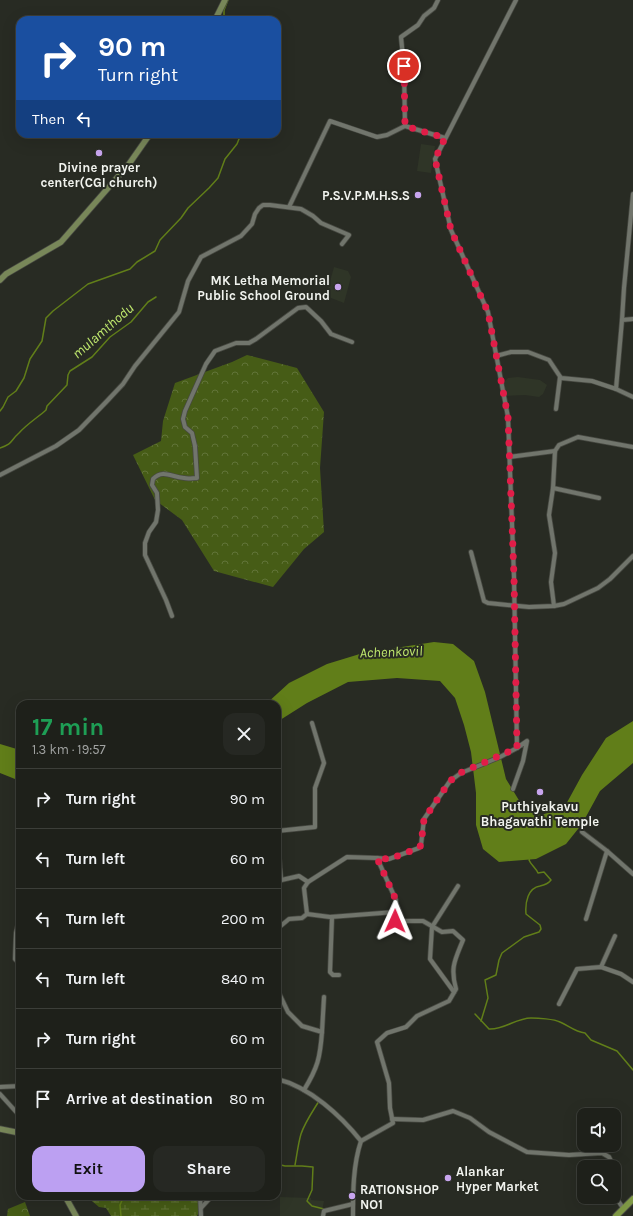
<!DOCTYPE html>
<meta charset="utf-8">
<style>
:root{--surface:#1e201a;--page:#262823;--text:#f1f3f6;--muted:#a1a3a2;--line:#3c3e39;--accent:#bca0f2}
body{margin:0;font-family:Karla,sans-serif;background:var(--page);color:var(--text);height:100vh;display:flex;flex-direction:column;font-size:15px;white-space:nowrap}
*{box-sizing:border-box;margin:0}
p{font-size:13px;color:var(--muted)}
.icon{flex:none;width:22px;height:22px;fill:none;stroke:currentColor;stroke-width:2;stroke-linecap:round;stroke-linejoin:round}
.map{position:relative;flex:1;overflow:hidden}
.side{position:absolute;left:16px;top:700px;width:265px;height:500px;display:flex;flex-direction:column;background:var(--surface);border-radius:12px;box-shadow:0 4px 16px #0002,0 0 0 1px var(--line)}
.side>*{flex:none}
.banner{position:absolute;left:16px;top:16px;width:265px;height:122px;border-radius:12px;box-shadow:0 4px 16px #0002,0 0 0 1px var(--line);background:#1a4fa0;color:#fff;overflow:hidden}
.tools{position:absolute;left:577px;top:1108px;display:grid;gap:8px}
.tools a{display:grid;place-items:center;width:44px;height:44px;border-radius:8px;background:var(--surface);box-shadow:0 4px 16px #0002,0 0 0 1px var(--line);font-size:20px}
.pin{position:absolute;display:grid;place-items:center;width:34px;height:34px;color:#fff;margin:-17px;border:2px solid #fff;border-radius:50%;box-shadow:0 1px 4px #0007}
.me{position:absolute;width:44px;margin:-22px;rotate:1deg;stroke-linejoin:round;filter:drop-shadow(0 0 3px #0008)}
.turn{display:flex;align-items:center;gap:14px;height:84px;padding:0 16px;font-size:18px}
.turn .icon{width:52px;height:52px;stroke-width:2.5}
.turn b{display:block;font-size:28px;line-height:34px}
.then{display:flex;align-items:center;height:38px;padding:0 16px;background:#0003;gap:8px;font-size:15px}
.round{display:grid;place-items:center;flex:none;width:42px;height:42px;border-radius:12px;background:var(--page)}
.summary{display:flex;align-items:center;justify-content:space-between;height:68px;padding:0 16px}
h1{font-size:24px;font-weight:700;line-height:30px;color:#1e9e55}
.button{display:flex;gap:8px;margin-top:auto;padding:8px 16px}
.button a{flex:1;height:46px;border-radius:12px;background:var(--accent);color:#111;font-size:16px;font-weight:700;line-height:46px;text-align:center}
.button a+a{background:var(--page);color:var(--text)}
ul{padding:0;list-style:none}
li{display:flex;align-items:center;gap:12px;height:60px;padding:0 16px;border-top:1px solid var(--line)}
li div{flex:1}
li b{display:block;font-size:15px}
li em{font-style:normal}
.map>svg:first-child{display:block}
</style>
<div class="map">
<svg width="633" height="1216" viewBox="0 0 633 1216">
<defs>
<pattern id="forest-crowns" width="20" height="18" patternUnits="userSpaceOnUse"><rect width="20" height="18" fill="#465c16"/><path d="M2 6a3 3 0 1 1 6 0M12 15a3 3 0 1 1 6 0" fill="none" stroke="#617438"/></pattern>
<pattern id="wetland-marsh" width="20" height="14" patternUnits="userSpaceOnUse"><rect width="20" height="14" fill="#465c16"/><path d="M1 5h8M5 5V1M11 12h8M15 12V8" fill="none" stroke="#617438"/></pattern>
</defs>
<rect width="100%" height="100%" fill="#282b23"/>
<!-- built -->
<g fill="#2f3527">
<path d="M421,144L435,146L431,173L417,171Z"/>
<path d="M334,267L348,271L351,277L344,303L326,296Z"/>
<path d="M518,377L540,380L547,385L543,394L539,397L525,395L505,396L504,382L508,378Z"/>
<path d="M280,1197L311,1198V1200L324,1201L321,1216H280Z"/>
</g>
<!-- forest -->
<g fill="url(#forest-crowns)">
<path d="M247,355L297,368L324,412L320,468L324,532L304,549L273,587L214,571L182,520L155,500L133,455L161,441L163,421L175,383L232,362Z"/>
<path d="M25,1202L30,1216H7L8,1209Z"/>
</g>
<!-- wetland -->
<path fill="url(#wetland-marsh)" d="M86,1196H193L198,1199V1214L197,1216H111L106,1208L99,1207Z"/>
<!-- water -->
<g fill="#617e19">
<path d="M434,642L453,644L474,661L485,692L506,779L520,802L541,815L564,808L582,775L606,738L633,721V763L600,791L582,824L566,844L536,859L499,862L483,849L476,825V793L471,752L464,725L455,698L440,681L397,678L348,682L307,703L277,722V704H266L289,683L327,664L363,653Z"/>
<path d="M0,744L20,750V781L0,773Z"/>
</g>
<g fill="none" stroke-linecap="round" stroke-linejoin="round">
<!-- stream -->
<g stroke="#617e19" stroke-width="1.5">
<path d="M224,20V10L228,0"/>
<path d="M0,411L3,407L8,397L16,391L24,378L30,359L42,341L46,318L53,311L88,284L130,269L137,262L155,251L160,240L181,218L188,208L209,188L218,178L225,159L237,144L241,134"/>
<path d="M0,448C13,444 10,441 19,433C27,424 37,418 46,410L47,406L67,385L68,375L70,371L92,357L110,337L131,322L148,302L156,297"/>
<path d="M475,1014L489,1029C504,1030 516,1018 531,1018C538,1018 554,1019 560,1022C569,1026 575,1032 585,1033L591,1040L617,1051L633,1070"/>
<path d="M481,1021L488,998L485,980L496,975L499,960L502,953L524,937L539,932L541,929L540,925L526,914C525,902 528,888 540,886C545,885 548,884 551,880L544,872L538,873C536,868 531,865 529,860L530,858"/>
<path d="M277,1164L285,1166H302L313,1167L312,1190L307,1201L312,1206L324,1209"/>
<path d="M295,1165C297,1155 298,1144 301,1134C305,1122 313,1111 319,1101"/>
<path d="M121,1216L120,1205L124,1196"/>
</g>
<!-- minor casing -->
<g stroke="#474942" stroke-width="5.5">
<g id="minor">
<path d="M438,0L434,8L424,16L418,25L401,37L404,67L405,126L445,138"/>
<path d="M516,0L435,159L451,230L488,312L508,417L514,577L517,748"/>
<path d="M289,207L330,121L377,137L387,135L405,126"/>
<path d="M622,320L624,288L633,194"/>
<path d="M496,356L511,352H528L549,360L561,378L592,381L616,389L633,397"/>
<path d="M616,389L622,320L633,319"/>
<path d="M556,409L560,377"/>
<path d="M509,457L555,451"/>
<path d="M0,475L56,446L79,430L108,400L123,384L135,366L179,312L188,281L201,257L241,236L252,224L255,214L259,208L263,205H270L301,209L313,216L321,223L349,235L342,244"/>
<path d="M553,488L555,451L559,445L578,437L633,447"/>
<path d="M471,552L484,601L488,603L529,607L554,606L564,604L598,588L610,579L633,556"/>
<path d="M554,606L551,582L555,553L549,515L553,488L599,498"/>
<path d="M172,616L166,600L145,555V543L149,532L156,522L158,510L157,493L152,485L153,479C163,469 171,477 184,478C188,479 193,478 197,478L195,446L192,433L185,427L183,419L185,411L206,364L215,351L236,343H249L256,339L298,308L306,307L321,321L331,334L352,342"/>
<path d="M277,831L315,827V788L324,763L312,723"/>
<path d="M277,831L279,855"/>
<path d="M582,832L607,851"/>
<path d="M277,856L279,855L281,880"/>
<path d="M277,881L299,876L308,882"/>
<path d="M307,914L304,888L308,882L347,857L377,858"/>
<path d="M20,915L16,933L15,959L20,964"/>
<path d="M332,917L330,972L333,975H339"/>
<path d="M586,919L607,851L633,874"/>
<path d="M277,929L289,919L302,918L307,914L330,917L395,912"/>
<path d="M601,967L615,936"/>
<path d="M277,989L288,1012L302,1026L322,1032C320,1058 318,1067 304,1090"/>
<path d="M454,992L430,959L432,927L458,886"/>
<path d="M559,1004L577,969L601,967L621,974L633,982"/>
<path d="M322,1032L324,997"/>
<path d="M277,1079C310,1087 341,1116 361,1141"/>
<path d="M0,1087L20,1086"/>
<path d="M0,1094L18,1114L20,1120"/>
<path d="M392,1119L423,1120L453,1111L470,1118L489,1132L527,1152L569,1155L602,1153L609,1157L614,1167"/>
<path d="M614,1168C619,1178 615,1189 618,1200C619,1203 622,1206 623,1208"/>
<path d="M200,1196L201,1216"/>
<path d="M201,1208L212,1196"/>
<path d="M323,1216L324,1211L353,1204"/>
<path d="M353,1216C353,1192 353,1165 361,1141L393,1123L390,1108L389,1083L377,1042L387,1033L406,1027L417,1016L449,1001L456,989C450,967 455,960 463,940L453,931L442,932L423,921H395L396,900L377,858L389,859L419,848L421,845L424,819L450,781L461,773L500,757L517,748L527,741L523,761L513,789"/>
</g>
</g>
<!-- secondary casing -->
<g stroke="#474942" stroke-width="7">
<g id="secondary">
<path d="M215,20L225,0"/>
<path d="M0,280L6,274L61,242L129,164L150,134"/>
<path d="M0,1129L20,1133"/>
<path d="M65,1196L76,1216"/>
</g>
</g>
<!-- primary casing -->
<g stroke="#474942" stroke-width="8">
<path id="primary" d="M616,1216L633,1199"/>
</g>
<!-- minor -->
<use href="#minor" stroke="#71756c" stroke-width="4"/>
<!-- secondary -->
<use href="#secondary" stroke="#788759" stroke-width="5.5"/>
<!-- primary -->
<use href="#primary" stroke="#809a46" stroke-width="6"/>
</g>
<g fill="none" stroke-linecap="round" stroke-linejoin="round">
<!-- route -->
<path stroke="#e11d48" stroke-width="7" stroke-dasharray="0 12.6" d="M395,921L396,900L377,858L389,859L419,848L421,845L424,819L450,781L460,773L517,748L514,577L508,417L488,312L451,230L435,159L445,138L405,126L404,66"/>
</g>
<!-- markers -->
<g fill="#c8a5ee" stroke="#282b23" stroke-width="1.5">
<circle cx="99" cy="153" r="4"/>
<circle cx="418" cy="195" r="4"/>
<circle cx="338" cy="287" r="4"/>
<circle cx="540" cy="792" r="4"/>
<circle cx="448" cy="1178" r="4"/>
<circle cx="352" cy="1196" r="4"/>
</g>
<g text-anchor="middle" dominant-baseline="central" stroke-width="4" stroke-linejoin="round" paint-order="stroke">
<!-- poi labels -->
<g font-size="13" font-weight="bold" fill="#f1f3ee" stroke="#282b23">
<text x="99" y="167">Divine prayer<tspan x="99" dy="15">center(CGI church)</tspan></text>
<text x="410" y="195" text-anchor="end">P.S.V.P.M.H.S.S</text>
<text x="330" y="280" text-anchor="end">MK Letha Memorial<tspan x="330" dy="15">Public School Ground</tspan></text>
<text x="540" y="806">Puthiyakavu<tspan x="540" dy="15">Bhagavathi Temple</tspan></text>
<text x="456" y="1171" text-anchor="start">Alankar<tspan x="456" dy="15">Hyper Market</tspan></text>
<text x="360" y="1189" text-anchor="start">RATIONSHOP<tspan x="360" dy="15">NO1</tspan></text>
</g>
<!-- water labels -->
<g font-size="14" font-style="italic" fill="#c0e96e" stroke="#282b23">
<text transform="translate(103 331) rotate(-41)">mulamthodu</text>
<text transform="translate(391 652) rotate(-2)">Achenkovil</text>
</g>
</g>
</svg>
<div class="tools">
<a><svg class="icon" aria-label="sound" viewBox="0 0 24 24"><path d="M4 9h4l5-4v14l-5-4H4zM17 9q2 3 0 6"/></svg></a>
<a><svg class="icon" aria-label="search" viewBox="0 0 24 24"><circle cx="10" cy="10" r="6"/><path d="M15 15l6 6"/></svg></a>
</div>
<div class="pin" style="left:404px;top:66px;background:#d93025"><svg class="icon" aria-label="arrive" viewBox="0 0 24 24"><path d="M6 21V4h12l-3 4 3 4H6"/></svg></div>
<svg class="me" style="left:395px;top:921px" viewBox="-20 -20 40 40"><path d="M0-17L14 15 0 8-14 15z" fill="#e11d48" stroke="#fff" stroke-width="4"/></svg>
<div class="banner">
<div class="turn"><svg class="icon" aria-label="right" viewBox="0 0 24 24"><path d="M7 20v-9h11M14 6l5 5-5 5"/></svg><div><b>90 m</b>Turn right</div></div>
<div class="then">Then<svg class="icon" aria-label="left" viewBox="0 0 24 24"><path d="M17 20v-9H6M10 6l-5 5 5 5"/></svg></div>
</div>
<section class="side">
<div class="summary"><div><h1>17 min</h1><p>1.3 km · 19:57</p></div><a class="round"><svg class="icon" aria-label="close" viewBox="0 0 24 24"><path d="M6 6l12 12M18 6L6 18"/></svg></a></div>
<ul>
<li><svg class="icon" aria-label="right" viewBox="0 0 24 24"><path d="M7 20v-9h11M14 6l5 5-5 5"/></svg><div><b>Turn right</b></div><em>90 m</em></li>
<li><svg class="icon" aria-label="left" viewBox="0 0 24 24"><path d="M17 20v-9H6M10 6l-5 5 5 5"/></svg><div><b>Turn left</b></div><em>60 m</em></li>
<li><svg class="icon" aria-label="left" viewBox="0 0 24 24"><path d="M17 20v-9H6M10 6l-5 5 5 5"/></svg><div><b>Turn left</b></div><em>200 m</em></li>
<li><svg class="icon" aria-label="left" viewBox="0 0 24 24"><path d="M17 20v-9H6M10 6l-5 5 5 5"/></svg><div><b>Turn left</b></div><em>840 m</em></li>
<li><svg class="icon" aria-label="right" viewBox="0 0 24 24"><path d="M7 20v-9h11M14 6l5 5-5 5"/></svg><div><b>Turn right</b></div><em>60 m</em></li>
<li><svg class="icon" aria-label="arrive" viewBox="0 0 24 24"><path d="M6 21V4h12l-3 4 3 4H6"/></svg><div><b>Arrive at destination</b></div><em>80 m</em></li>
</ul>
<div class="button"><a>Exit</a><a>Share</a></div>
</section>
</div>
